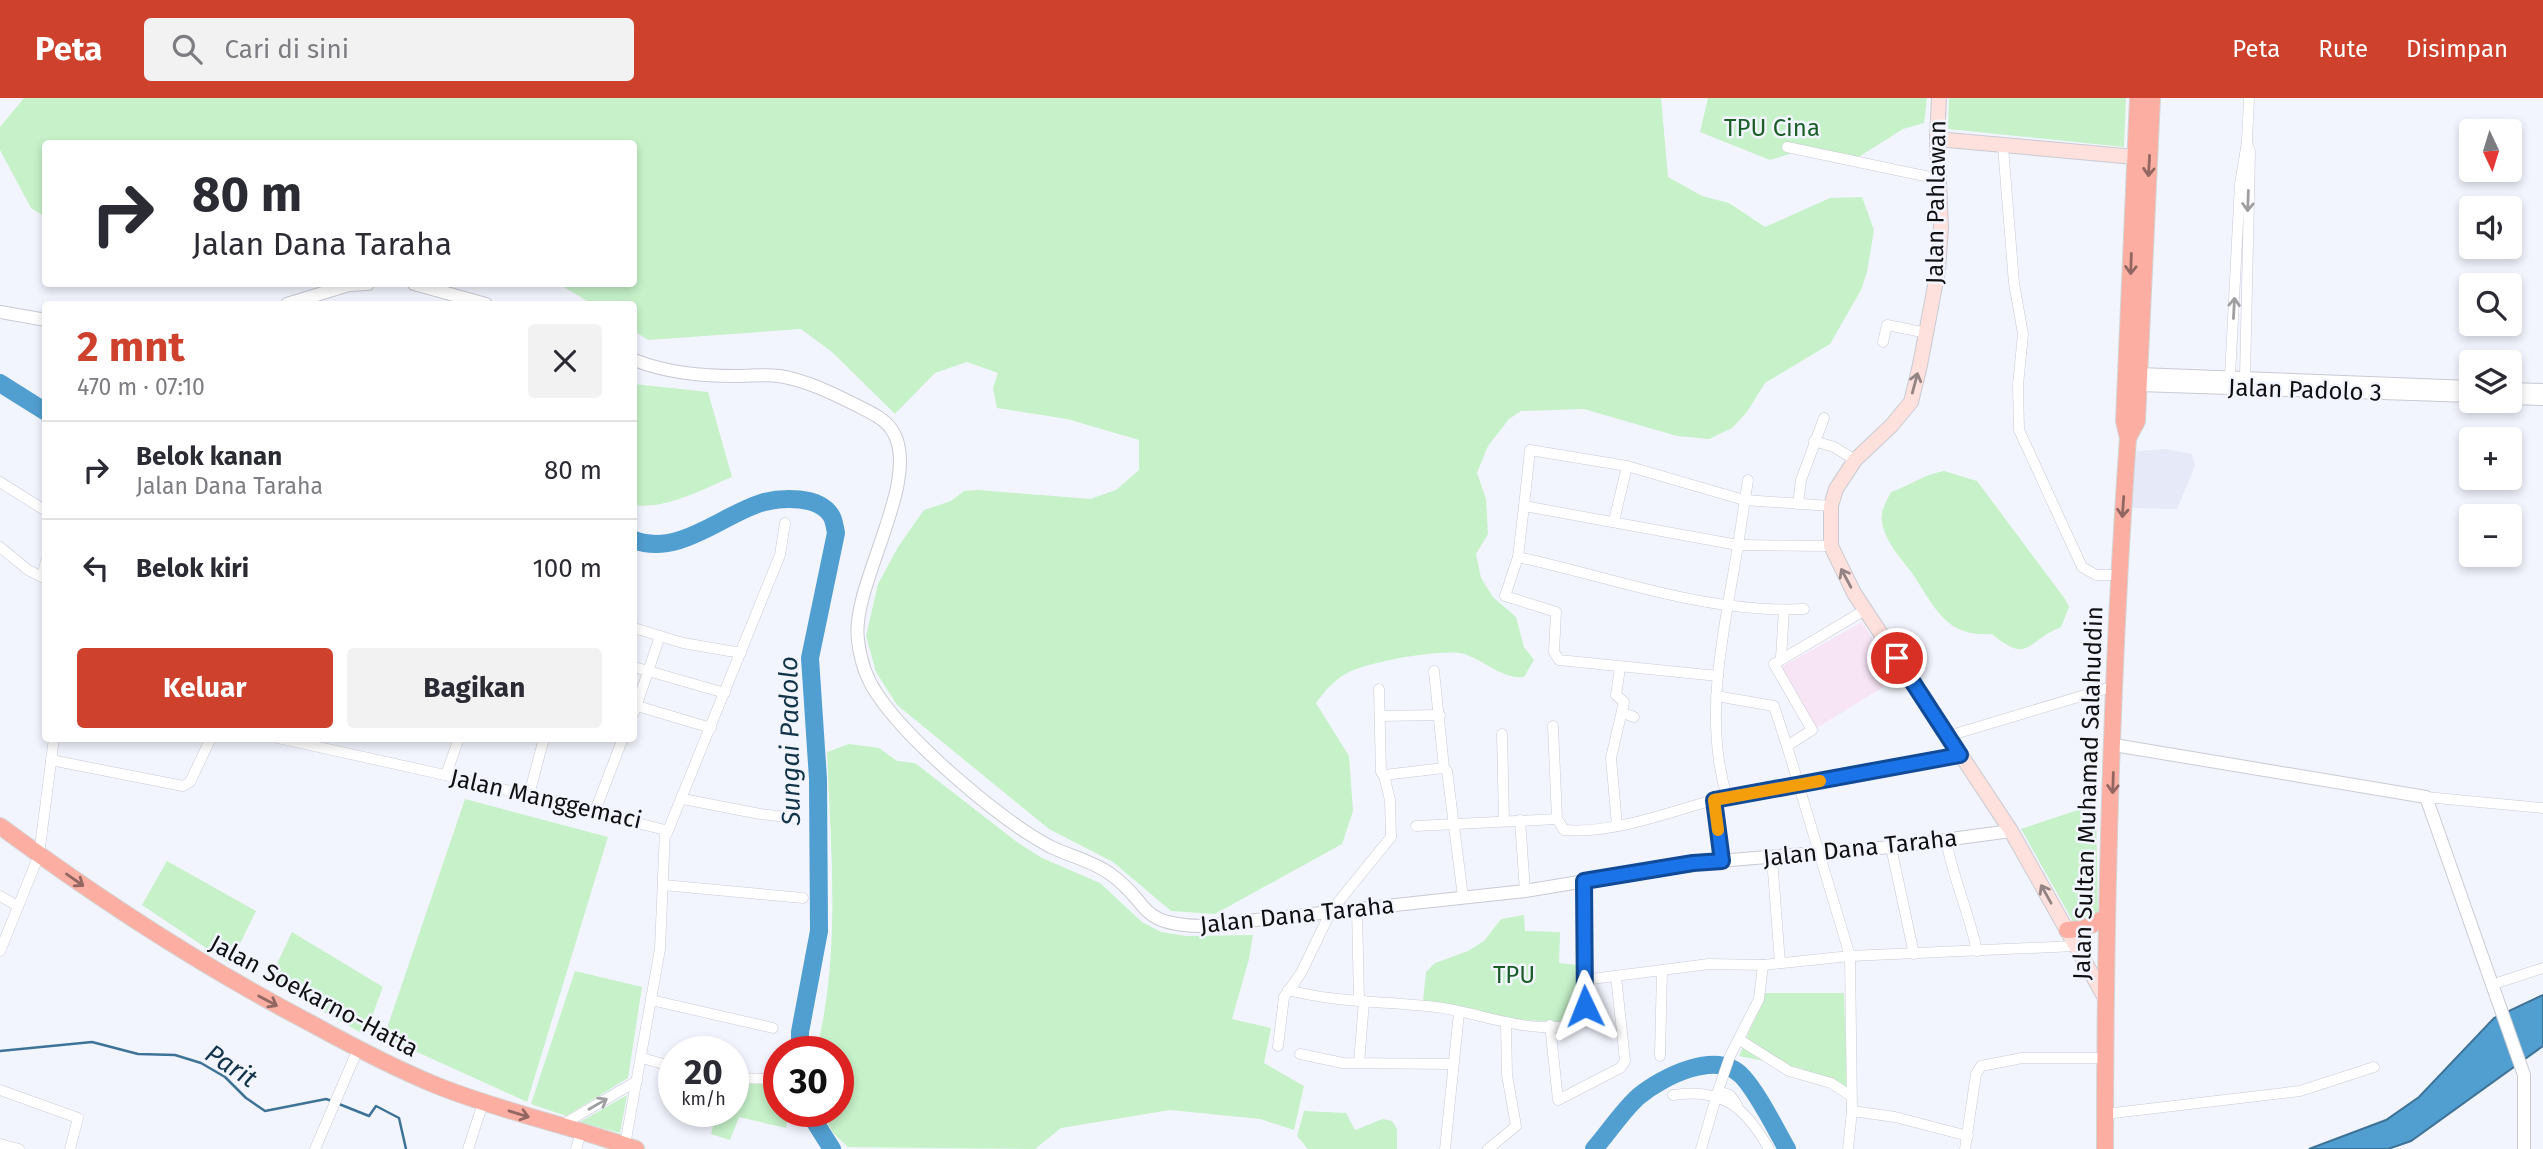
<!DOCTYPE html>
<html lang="id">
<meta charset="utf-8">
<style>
:root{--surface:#fff;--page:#f2f2f3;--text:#2b2b33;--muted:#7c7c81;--line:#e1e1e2;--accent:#ce422d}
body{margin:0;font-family:"Fira Sans",sans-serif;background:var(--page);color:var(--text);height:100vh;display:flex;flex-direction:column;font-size:26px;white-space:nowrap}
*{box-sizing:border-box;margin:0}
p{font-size:23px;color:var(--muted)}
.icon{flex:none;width:38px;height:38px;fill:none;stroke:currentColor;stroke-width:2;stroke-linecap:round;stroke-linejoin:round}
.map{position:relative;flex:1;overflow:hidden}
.panel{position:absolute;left:42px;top:203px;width:595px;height:441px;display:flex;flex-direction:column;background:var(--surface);border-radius:7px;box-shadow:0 4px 10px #0003}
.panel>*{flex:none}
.guide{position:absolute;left:42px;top:42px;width:595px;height:147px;border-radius:7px;box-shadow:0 4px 10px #0003;background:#fff;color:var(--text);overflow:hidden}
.needle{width:46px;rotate:176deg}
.tools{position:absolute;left:2459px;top:21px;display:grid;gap:14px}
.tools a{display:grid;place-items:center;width:63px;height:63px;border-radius:7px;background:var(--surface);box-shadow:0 4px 10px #0003;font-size:35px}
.speed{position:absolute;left:658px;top:938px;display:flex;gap:14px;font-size:35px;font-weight:700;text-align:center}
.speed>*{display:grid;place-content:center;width:91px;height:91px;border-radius:50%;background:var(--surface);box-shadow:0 4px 10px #0003;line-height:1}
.speed small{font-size:18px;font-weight:400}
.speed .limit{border:10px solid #d22;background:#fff;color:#111}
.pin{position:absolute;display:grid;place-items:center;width:60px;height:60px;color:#fff;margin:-30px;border:4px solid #fff;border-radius:50%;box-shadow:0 2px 7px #0007}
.me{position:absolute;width:77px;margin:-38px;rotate:358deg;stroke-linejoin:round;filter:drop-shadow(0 0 5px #0008)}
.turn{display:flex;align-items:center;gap:24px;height:147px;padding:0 35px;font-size:32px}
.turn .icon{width:91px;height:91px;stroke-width:2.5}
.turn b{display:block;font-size:49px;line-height:60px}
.round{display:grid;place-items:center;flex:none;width:74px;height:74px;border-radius:7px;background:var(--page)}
.headline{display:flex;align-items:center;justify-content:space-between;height:119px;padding:0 35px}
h1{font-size:42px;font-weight:700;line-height:52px;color:var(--accent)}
.primary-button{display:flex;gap:14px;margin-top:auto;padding:14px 35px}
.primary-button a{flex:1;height:80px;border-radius:7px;background:var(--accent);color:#fff;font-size:28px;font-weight:700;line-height:80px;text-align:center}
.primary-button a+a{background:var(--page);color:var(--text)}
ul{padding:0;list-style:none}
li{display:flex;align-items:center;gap:21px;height:98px;padding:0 35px;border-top:2px solid var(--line)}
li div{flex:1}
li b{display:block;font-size:26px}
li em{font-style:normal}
header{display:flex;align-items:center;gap:42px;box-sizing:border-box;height:98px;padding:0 35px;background:var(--accent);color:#fff}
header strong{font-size:33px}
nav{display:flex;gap:38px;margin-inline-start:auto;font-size:24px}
.search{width:490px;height:63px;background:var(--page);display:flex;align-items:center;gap:18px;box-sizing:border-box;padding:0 24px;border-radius:7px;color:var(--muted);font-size:26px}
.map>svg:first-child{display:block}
</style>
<header>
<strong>Peta</strong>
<div class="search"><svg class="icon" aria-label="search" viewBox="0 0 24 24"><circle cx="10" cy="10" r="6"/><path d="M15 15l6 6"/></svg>Cari di sini</div>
<nav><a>Peta</a><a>Rute</a><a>Disimpan</a></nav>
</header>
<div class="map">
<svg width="2543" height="1051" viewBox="0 0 2543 1051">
<rect width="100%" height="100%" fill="#f3f5fe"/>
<!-- built -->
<path fill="#e6e9f8" d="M2166,351L2192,356L2195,368L2177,411L2129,410L2133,357L2137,353Z"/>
<!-- medical -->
<path fill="#f7e5f6" d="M1862,524L1898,580L1815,631L1778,571Z"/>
<!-- green -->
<g fill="#c6f1c9">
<path d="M24,0H1661L1668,79L1702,98L1729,105L1765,129L1830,100L1862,99L1874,132L1867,174L1861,192L1830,246L1765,285L1747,314L1732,330L1709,341L1677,338L1584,311L1521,313L1509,321L1488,348L1477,375L1486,401L1488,436L1476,456L1481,480L1493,499L1516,519L1524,549L1534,562L1524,579C1501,581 1486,563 1464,556C1444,550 1367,564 1347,575C1334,582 1325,593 1316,605L1349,658L1353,713L1342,746L1215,816L1171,813L1113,764L1049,731L897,607L876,574L866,538L878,486L898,449L924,412L951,403L964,393L978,392L1090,401L1116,392L1139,372V342L1067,321L997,310L993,290L998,275L967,264L935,275L895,316L832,254L801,231L648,242L634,233V206H592L559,186H634V46H46L45,119L31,110L0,52V29Z"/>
<path d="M1708,0H1927L1924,25L1903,31L1854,62L1807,51L1770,62L1700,34Z"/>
<path d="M1949,0H2126L2124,49L1948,31Z"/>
<path d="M634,286L708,294L732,379C703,391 665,412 634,407Z"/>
<path d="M1944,373L1977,383L2065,501L2069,509L2061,529C2026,543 2029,567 1992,536C1946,540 1934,508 1912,475C1901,460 1885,444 1882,424C1880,413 1886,404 1891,394C1911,387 1925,376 1944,373Z"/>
<path d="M849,646L879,650L897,663L915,665L1017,744L1042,760L1100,785L1142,824L1161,834L1186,838L1253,837L1249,861L1232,921L1271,930L1264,965L1304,988L1294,1032L1260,1021L1170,1012L1061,1030L1035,1051L848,1049L834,1036L820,1013H838V954H816C841,856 831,754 827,654Z"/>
<path d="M465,701L608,739L527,1004L384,939Z"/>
<path d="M2096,706L2098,820L2075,827L2021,731Z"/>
<path d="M167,763L256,813L230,866L142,807Z"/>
<path d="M1524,817L1525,833L1560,834L1559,865L1578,867V914L1574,921L1564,924L1487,920L1423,903L1426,874L1435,865L1468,853L1484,843L1501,821Z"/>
<path d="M292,834L383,889L365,937L269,883Z"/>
<path d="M575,873L642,889L628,980L566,1018L531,1006Z"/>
<path d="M1765,895H1844L1847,991L1800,970L1739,958Z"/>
<path d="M733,981L773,982L779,987V1013H789L786,1030L739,1019L730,1042L711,1036L717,1013H733Z"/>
<path d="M627,997L620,1035L580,1024Z"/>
<path d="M1304,1013L1346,1015L1355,1032L1383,1021L1392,1023L1397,1031V1051H1308L1297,1038Z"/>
</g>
<!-- water -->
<path fill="#519ed0" stroke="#3e7397" stroke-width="2" d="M2543,897V948L2411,1043L2388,1051H2309L2386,1022L2419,999L2494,920Z"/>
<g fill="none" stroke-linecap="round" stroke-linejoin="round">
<!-- stream -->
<g stroke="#3e7397" stroke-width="2.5">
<path d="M0,953L92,944L138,956L175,957L201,965L225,979L246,1000L265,1013L326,1001L332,1003"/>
<path d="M339,1006L369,1018L376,1008L399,1020L406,1051"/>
</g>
<!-- river -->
<g stroke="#519ed0" stroke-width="18">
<path d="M0,285L46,314"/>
<path d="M634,442C678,459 722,417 761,405C781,399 820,397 832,419C834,423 835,430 836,435L810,560L818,681L819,833L800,934V954"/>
<path d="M808,1013L832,1051"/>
<path d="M1594,1051C1609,1034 1623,1012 1639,998C1662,979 1717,951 1742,978C1758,995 1775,1030 1787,1051"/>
</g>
<!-- minor casing -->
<g stroke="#c9cad3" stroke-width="11">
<g id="minor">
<path d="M2247,44L2249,0"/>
<path d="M1787,49L1939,81"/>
<path d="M2003,49L2014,185L2023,236L2018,287L2019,332L2082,469L2096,477H2118"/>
<path d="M1883,244L1887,227L1927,235"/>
<path d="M2230,278L2240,86L2247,44L2250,54L2245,279"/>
<path d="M1814,343L1834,349L1855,362"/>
<path d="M0,384L46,413"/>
<path d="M1798,406L1801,382L1824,320"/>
<path d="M1524,408L1530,352L1627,368L1744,402L1831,408"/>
<path d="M1614,423L1627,368"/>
<path d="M0,449L28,472L46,481"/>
<path d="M1518,459C1612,479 1706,516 1804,511"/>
<path d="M42,479L46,463"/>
<path d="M634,530L683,545L741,555"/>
<path d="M1781,560L1784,512"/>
<path d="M634,569L725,595"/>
<path d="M1434,573L1444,670"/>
<path d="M1718,578L1559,562L1554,554L1556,514L1505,498L1518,459L1524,408L1738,447L1748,382"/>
<path d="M1379,591L1381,674L1384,677L1444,670L1447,673L1463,799"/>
<path d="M1716,598L1774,608L1787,648"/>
<path d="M634,607L711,630"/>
<path d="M634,615L660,538"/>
<path d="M1623,615L1634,619"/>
<path d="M1380,618L1440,617"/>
<path d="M1553,628L1557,721"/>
<path d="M1502,636L1504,722"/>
<path d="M1948,638L2115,588"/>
<path d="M278,640L463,681L665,732L660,851L625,1047"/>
<path d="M51,662L183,688L190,684L211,640"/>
<path d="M446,677L459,640"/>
<path d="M529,697L544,640"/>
<path d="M1727,699C1702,617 1725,529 1738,447L1831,448"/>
<path d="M2426,699L2543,710"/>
<path d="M683,701L760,716L795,720"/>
<path d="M1714,702L1722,763"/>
<path d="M595,713L623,640"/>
<path d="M1520,722L1525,793"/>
<path d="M1617,727L1611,660L1624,604L1616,597L1620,570"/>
<path d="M1416,728L1557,721L1564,732C1617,736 1673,712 1725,699C1802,681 1883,675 1960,657"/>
<path d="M667,735L780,457L785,425"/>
<path d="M1946,742C1953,780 1969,815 1977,853"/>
<path d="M1891,749L1914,856"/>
<path d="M1772,760L1780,865"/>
<path d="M1583,784L1584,882"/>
<path d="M663,787L803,800"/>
<path d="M0,798L18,808"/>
<path d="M1357,811L1359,903"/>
<path d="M0,853L39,757L54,640"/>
<path d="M2491,887L2543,870"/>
<path d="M1288,892C1337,905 1387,903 1436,909C1484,915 1534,940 1584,924L1585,919L1584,882L1709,866L1763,867L1850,858L2076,848"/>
<path d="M651,902L773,930"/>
<path d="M1550,927L1558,1002L1620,970L1625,963L1616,878"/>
<path d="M1740,942L1789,973L1831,985L1851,998"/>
<path d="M1278,948L1284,899L1301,875L1331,813L1391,739L1390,702L1384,677"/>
<path d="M1300,956L1343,965L1453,966"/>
<path d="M1660,958L1662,872"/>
<path d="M642,960L674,969"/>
<path d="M1359,965L1364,903"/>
<path d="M733,980L779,981"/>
<path d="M0,992L78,1020L70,1051"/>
<path d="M1673,997C1722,989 1746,1010 1769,1051"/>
<path d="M1737,1007L1730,997L1718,993L1730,958L1759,901L1763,867"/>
<path d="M1852,1013L1895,1019L1968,1038"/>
<path d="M2105,1016L2300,993L2374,969"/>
<path d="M560,1028L637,983"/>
<path d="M0,1046L19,1051"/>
<path d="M315,1051L358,951"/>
<path d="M468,1051L483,1005"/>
<path d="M576,1051L581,1035"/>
<path d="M1445,1051L1459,915"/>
<path d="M1488,1051L1516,1028L1507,977L1506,926"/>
<path d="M1701,1051L1716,1000"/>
<path d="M1848,1051L1852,1013L1850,858L1787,648L1812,632L1774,566L1865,512"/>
<path d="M1965,1051L1976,976L1981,968L2022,960H2104"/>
</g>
</g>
<!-- tertiary casing -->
<g stroke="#c9cad3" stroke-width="14">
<g id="tertiary">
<path d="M414,186L486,206"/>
<path d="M287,206L349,187L368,186"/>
<path d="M0,214L46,222"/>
<path d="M634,262C668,275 701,278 737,278C751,278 766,276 779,278C806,282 834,296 858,308C870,314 885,321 892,332C924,380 850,488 858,542C860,561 866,580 877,596C909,644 1000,722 1051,749C1070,758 1092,763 1109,775C1152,805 1135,826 1200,828L1525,793L1693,765L1891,749L2011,733"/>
<path d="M2139,276L2471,289"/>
<path d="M2139,287L2471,298"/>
<path d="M2510,291L2543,292"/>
<path d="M2510,300L2543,301"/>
<path d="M2114,647L2426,699L2524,977V1051"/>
</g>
</g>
<!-- secondary casing -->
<g stroke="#c9cad3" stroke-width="16">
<g id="secondary">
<path d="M1939,0L1937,41L1941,129L1938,172L1920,267L1911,304L1891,328L1855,362L1836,391L1831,408V448L1854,495L2011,733L2104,898"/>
<path d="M1937,41L2135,59"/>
</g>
</g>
<!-- trunk casing -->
<g stroke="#d4d4d5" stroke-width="18">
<g id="trunk">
<path d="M2128,340L2137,323L2152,0"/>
<path d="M0,728C100,802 203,869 314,927C354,949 396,971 438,988C503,1014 571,1028 636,1051"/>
<path d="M2067,832L2083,831L2107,819"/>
<path d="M2105,1051C2105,814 2111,577 2128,340L2124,323L2138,0"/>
</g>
</g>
<!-- minor -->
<use href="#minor" stroke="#fff" stroke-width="10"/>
<!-- tertiary -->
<use href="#tertiary" stroke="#fff" stroke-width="12"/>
<!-- secondary -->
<use href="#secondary" stroke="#fee1dc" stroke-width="14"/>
<!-- trunk -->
<use href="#trunk" stroke="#fcaea2" stroke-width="16"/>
</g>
<!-- one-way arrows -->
<defs><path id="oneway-shaft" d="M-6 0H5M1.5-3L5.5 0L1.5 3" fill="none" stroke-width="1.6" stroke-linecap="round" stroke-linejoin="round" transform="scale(1.75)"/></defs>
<g stroke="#926762">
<use href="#oneway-shaft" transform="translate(2149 68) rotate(93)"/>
<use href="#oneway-shaft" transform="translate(2131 166) rotate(92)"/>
<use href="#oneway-shaft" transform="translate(2123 409) rotate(94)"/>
<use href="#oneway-shaft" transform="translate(2113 685) rotate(92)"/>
<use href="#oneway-shaft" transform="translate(75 782) rotate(35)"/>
<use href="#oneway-shaft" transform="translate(268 903) rotate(28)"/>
<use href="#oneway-shaft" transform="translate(519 1016) rotate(17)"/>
</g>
<g stroke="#9f9fa1">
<use href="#oneway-shaft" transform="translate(2248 103) rotate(92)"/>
<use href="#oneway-shaft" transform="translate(2234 210) rotate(-87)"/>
<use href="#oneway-shaft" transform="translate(598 1006) rotate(-30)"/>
</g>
<g stroke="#938382">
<use href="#oneway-shaft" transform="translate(1915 285) rotate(-75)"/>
<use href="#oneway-shaft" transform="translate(1846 480) rotate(-118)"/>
<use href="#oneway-shaft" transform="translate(2046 796) rotate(-119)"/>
</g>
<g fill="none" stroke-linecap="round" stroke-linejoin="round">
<!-- route casing -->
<g stroke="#114b97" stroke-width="18">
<path id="route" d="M1585,908L1584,783L1693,765L1722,763L1714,702L1960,657L1897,560"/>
</g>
<!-- route -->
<use href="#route" stroke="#1a73e8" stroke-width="12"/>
<!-- slow -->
<path stroke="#f59e0b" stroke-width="12" d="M1718,732L1714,702L1820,683"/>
</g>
<g text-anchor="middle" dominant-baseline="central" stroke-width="5" stroke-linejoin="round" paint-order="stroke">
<!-- park labels -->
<g font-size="24" fill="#1b5e28" stroke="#f3f5fe">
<text x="1772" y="30">TPU Cina</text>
<text x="1514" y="877">TPU</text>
</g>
<!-- street labels -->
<g font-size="24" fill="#101013" stroke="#f3f5fe">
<text transform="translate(1936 104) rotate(-89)">Jalan Pahlawan</text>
<text transform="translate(2305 292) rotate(2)">Jalan Padolo 3</text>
<text transform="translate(2088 695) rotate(-88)">Jalan Sultan Muhamad Salahuddin</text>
<text transform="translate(546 701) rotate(13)">Jalan Manggemaci</text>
<text transform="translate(1860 750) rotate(-6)">Jalan Dana Taraha</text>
<text transform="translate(1297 817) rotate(-6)">Jalan Dana Taraha</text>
<text transform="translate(314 898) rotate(28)">Jalan Soekarno-Hatta</text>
</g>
<!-- water labels -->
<g font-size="26" font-style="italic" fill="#123449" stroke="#f3f5fe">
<text transform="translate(790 643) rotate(-91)">Sungai Padolo</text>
<text transform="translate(231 968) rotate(33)">Parit</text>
</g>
</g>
</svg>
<div class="tools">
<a><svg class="needle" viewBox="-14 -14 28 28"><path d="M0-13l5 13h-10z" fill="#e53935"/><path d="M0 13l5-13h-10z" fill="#7c7c81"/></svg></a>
<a><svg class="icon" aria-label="sound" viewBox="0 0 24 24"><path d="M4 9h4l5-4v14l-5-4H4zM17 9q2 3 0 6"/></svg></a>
<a><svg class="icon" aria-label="search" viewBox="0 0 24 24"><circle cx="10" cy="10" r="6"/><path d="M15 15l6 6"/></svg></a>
<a><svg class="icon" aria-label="layers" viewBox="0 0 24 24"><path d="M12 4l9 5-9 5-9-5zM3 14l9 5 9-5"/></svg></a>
<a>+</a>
<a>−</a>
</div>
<div class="speed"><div>20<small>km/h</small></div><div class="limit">30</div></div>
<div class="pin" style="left:1897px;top:560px;background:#d93025"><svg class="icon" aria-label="arrive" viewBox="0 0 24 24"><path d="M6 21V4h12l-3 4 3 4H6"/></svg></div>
<svg class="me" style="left:1585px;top:908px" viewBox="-20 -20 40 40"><path d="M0-17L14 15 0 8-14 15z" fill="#1a73e8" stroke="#fff" stroke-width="4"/></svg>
<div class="guide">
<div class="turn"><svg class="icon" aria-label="right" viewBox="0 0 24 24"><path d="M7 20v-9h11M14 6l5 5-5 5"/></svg><div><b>80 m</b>Jalan Dana Taraha</div></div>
</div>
<section class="panel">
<div class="headline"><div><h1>2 mnt</h1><p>470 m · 07:10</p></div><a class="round"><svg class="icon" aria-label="close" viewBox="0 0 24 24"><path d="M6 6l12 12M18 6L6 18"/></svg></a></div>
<ul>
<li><svg class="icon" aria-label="right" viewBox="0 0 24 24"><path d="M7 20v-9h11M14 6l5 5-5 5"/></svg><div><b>Belok kanan</b><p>Jalan Dana Taraha</p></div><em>80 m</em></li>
<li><svg class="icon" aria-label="left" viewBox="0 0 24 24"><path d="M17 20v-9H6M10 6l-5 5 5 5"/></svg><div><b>Belok kiri</b></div><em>100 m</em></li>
</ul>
<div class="primary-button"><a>Keluar</a><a>Bagikan</a></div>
</section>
</div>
